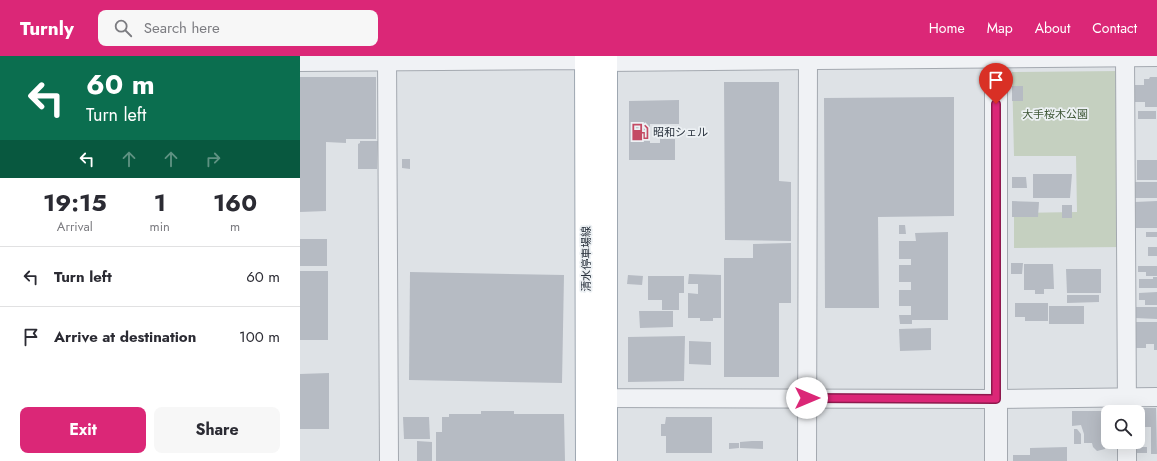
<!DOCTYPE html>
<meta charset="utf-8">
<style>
:root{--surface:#fff;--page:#f7f7f7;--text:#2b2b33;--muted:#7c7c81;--line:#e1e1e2;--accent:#db2777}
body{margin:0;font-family:Jost,"Noto Sans JP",sans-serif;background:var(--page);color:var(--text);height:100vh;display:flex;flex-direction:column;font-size:15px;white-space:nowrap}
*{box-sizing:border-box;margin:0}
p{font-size:13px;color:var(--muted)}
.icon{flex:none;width:22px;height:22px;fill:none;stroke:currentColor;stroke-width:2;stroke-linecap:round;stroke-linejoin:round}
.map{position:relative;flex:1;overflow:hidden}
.details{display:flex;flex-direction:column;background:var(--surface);width:300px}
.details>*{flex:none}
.hud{background:#0b6e4f;color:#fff;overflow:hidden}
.fabs{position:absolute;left:801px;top:349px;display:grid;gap:8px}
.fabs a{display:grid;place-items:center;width:44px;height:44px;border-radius:8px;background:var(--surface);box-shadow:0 4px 16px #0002;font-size:20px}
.pin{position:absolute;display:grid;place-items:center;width:34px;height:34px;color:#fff;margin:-41px -17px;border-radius:50% 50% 50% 0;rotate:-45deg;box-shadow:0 0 4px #0007}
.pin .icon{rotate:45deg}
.me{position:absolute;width:44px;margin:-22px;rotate:90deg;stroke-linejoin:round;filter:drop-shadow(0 0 3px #0008)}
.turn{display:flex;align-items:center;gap:14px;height:84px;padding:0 20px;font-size:18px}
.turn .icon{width:52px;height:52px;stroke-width:2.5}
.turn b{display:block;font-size:28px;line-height:34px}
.lanes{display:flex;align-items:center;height:38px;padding:0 20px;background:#0003;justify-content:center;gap:20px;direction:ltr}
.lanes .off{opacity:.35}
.eta{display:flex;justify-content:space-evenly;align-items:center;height:68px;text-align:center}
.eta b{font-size:24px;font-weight:700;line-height:28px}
.cta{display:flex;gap:8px;margin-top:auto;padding:8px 20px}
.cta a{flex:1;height:46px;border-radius:8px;background:var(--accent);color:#fff;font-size:16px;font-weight:700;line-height:46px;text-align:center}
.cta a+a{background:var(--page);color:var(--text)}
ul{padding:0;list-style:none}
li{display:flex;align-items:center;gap:12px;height:60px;padding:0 20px;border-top:1px solid var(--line)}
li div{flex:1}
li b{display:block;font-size:15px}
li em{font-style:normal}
header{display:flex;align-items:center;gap:24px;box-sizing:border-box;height:56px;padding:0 20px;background:var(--accent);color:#fff}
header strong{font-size:19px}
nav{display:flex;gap:22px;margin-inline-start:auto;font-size:14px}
.search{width:280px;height:36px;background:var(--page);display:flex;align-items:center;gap:10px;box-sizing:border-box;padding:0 14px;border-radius:8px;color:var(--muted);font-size:15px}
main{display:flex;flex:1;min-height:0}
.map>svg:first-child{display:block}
</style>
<header>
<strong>Turnly</strong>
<div class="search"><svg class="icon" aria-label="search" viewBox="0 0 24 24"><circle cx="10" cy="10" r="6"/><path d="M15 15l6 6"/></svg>Search here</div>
<nav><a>Home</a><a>Map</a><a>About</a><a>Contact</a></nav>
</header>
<main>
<section class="details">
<div class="hud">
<div class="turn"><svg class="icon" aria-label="left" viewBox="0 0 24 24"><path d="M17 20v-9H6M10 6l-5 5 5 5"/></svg><div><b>60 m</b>Turn left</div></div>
<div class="lanes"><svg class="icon" aria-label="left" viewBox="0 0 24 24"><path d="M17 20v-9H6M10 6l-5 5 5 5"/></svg><svg class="icon off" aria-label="ahead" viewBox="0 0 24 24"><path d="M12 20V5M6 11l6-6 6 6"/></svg><svg class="icon off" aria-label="ahead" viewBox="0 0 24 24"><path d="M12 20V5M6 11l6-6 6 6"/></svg><svg class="icon off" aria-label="right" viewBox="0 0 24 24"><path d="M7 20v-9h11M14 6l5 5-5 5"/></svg></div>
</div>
<div class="eta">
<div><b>19:15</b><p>Arrival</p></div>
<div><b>1</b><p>min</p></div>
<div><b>160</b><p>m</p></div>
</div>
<ul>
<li><svg class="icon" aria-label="left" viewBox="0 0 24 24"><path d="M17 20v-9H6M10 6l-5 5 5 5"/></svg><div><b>Turn left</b></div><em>60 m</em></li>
<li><svg class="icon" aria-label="arrive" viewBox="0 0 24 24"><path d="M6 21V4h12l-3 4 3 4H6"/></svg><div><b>Arrive at destination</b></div><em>100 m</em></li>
</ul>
<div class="cta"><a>Exit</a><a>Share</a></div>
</section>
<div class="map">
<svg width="857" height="405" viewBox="0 0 857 405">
<rect width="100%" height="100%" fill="#dee2e6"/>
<!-- green -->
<path fill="#c5d0c0" d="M820,15L824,191L714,192V157L777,156L776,100H714L712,16Z"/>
<!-- building -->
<g fill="#b6bbc3">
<path d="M0,21H76V83H46V87L26,86V155L0,156Z"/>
<path d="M850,21H857V51H845V46H835V29H844V23H849Z"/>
<path d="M424,26H479V125L491,126V185L425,184Z"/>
<rect x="712" y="30" width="11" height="15"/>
<path d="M654,41V160L578,161L579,252H525L524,42Z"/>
<path d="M379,44V68H350V87H360V83H375V104H329V45Z"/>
<rect x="838" y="55" width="18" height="8"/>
<path d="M60,85H78L77,113H58V88L60,87Z"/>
<path d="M102,103H110V113L102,112Z"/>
<rect x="837" y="104" width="20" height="20"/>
<path d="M733,118H772L770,142H733Z"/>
<path d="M712,121H726L727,132H712Z"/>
<rect x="834" y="126" width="23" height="16"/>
<path d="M712,145L739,146L738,161H712Z"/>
<path d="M857,145V172H836L835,146Z"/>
<rect x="762" y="149" width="10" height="13"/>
<path d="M599,169H605L606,178H599Z"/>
<path d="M648,176V264H612V268H600L599,259H611V250H599V234H611V226H599V209H611V203H599V185H616L615,177Z"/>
<rect x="846" y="176" width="11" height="5"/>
<rect x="0" y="183" width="27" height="27"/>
<path d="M491,187V247H479V321H424V202H453V188Z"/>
<rect x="848" y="191" width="9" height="9"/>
<path d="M711,207H723L722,218H711Z"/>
<path d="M724,208H753L754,233H744V238H735V234H724Z"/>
<path d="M838,210H857V220H846V216H838Z"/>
<path d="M766,213H801V237H767Z"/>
<rect x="0" y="215" width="28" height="69"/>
<path d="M110,216L264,219L262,327L109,324Z"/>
<path d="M389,218L421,219V262H413V265H400V262H388V237L398,238V228H388Z"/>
<path d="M328,219L343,220L342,229L327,228Z"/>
<path d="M348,220H384V237H379V254H362V244H348Z"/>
<path d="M853,221H857V232H839V223H853Z"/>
<path d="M857,236V249H845V244H839V237Z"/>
<path d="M767,239H799V246L767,247Z"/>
<path d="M715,247H748V265H725V261H715Z"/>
<rect x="749" y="250" width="35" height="18"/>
<path d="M835,251H857V263L835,262Z"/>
<path d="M339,255H373V271L340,272Z"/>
<path d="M835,266H857V294H854V288H846V292H835Z"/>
<path d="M631,272V294L600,295L599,273Z"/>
<path d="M385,280L384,325L328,326V281Z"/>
<path d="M389,285L411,286V309L389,308Z"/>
<path d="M29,317V373H0V318Z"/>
<path d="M840,352H856L857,398H851V371H838V356H835Z"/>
<path d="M181,355H214V358H264L265,405H136V376H142V361H149V358H181Z"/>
<path d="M772,355H808V386H813V388H806L805,393L797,395L793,391L792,387H784V378L781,369L772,370Z"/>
<path d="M103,361H129L130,383H104Z"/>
<path d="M366,361H412V397H366V380H361V368H365Z"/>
<path d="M774,373H777L781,378V388H774Z"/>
<path d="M117,385L132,386V405H117Z"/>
<path d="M452,385H463V393L440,392V386Z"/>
<path d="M429,387H439V392L429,393Z"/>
<path d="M767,391V405H713V399H730V392Z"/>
<rect x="837" y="391" width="10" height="6"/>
</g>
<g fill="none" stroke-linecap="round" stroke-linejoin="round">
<!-- minor casing -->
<g stroke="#a4a9b0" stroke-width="20">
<g id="minor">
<path d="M87,0L89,405"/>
<path d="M825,0L827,356"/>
<path d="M0,6L287,4L306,6L857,1"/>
<path d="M293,340L306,342L696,343L857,341"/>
<path d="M507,405L508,0"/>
<path d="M827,405V386"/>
</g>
</g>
<!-- tertiary casing -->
<g stroke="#a4a9b0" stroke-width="24">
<path id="tertiary" d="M696,405V0"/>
</g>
<!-- primary casing -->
<g stroke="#9ea7b1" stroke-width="24">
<g id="primary">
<path d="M286,0L287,405"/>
<path d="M306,405V0"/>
</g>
</g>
<!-- minor -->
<use href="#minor" stroke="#f0f2f5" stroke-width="18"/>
<!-- tertiary -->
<use href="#tertiary" stroke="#f0f2f5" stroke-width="22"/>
<!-- primary -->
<use href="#primary" stroke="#fff" stroke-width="22"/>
</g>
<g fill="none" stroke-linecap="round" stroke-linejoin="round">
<!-- route casing -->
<g stroke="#8e194d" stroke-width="10">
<path id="route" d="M507,342L696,343V48"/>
</g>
<!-- route -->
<use href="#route" stroke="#db2777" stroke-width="7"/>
</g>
<!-- icons -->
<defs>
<g id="fuel-bare" transform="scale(1.38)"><path d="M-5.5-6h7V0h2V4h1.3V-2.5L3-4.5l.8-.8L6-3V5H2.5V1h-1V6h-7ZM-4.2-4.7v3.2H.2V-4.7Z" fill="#c44b64" stroke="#edf1f4" stroke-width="2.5" paint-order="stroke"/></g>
</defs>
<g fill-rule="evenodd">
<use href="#fuel-bare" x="340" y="76"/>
</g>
<g text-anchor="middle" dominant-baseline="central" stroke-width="3.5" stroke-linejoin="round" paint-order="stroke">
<!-- park labels -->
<g font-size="11" fill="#3f5737" stroke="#edf1f4">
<text x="755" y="58">大手桜木公園</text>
</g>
<!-- poi labels -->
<g font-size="11" fill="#28313c" stroke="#edf1f4" text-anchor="start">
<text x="353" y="76">昭和シェル</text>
</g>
<!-- street labels -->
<g font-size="11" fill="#28313c" stroke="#edf1f4">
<text transform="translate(286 203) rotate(-90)">清水停車場線</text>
</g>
</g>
</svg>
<div class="fabs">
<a><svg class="icon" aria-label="search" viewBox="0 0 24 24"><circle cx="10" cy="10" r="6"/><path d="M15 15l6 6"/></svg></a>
</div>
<div class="pin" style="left:696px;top:48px;background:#d93025"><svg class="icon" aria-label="arrive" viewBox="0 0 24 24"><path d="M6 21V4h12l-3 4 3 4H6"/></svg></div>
<svg class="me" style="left:507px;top:342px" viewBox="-20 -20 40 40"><circle r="19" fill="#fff"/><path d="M0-13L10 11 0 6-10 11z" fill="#db2777"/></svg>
</div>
</main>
